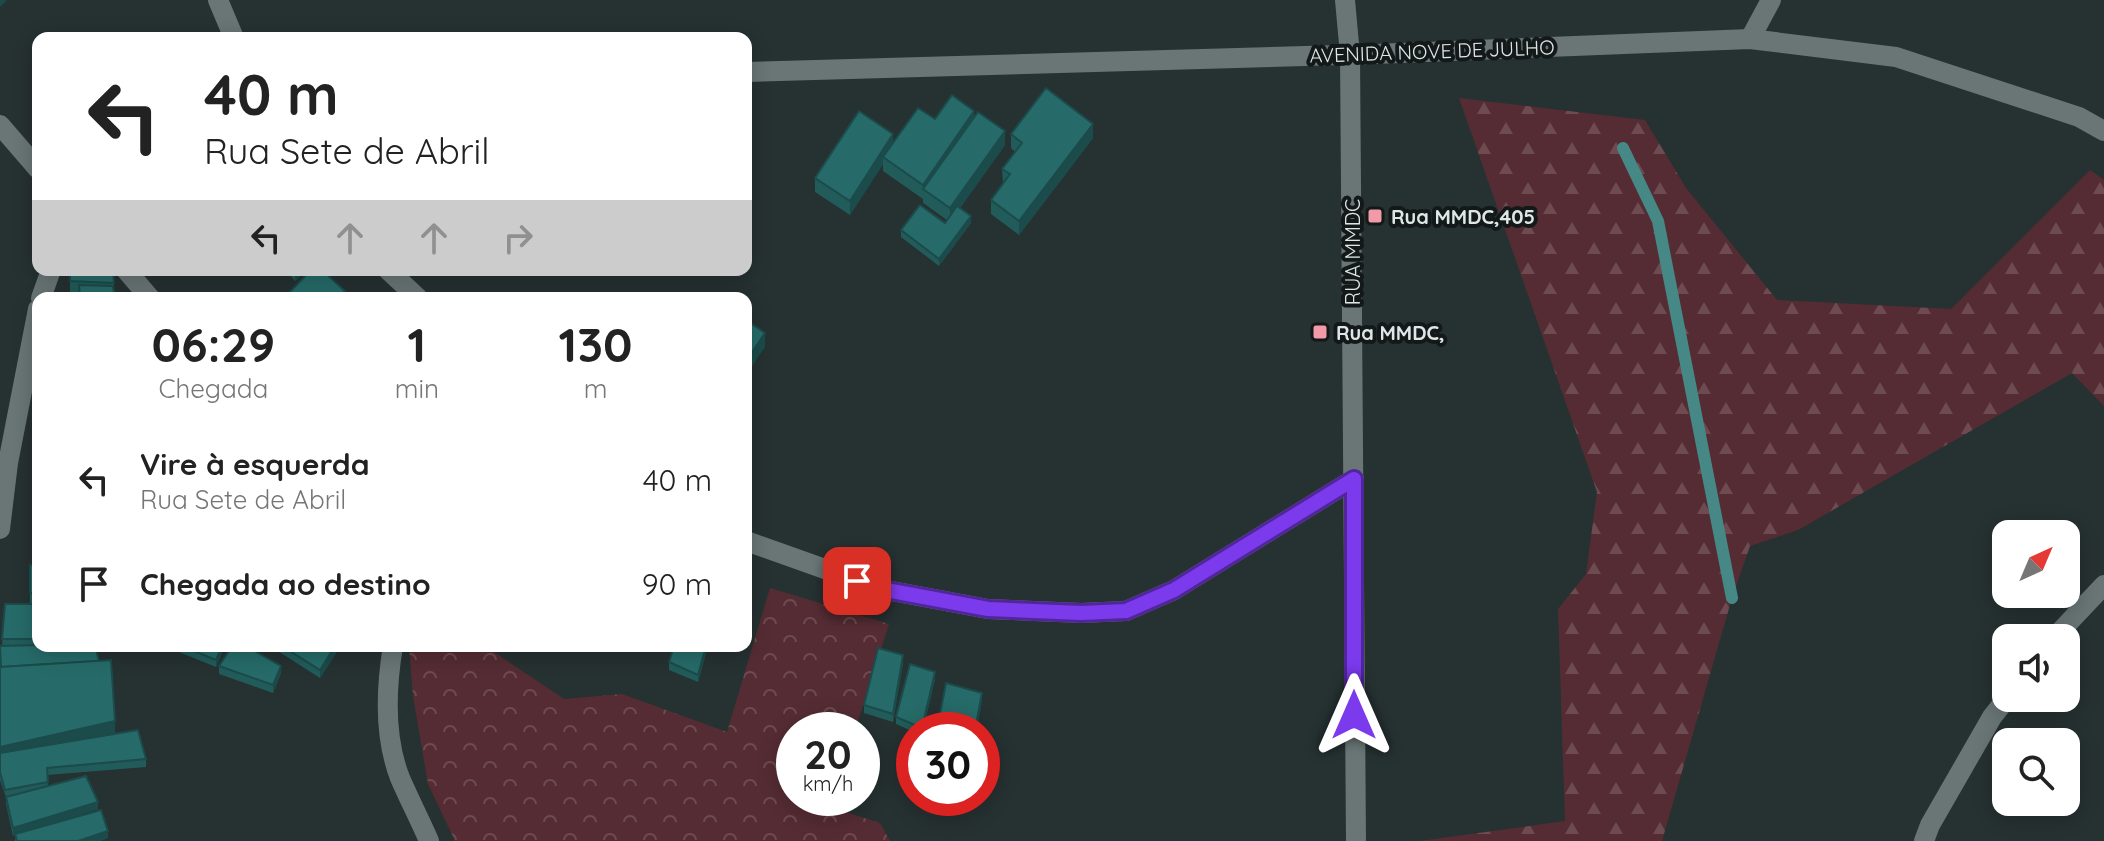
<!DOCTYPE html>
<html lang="pt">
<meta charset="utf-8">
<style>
:root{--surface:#fff;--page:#f6f6f6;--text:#222;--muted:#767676}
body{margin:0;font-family:Quicksand,sans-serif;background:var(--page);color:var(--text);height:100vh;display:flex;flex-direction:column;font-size:30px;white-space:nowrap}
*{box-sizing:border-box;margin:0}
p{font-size:26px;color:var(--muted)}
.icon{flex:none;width:44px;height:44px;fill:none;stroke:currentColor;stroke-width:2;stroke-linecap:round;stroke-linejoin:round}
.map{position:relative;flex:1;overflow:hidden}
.panel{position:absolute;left:32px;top:292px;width:720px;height:360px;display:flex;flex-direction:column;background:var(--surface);border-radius:16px;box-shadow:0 4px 20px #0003}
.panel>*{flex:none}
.banner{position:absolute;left:32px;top:32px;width:720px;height:244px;border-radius:16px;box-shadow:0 4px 20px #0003;background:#fff;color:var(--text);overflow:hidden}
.needle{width:52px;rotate:44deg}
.fabs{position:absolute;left:1992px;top:520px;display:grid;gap:16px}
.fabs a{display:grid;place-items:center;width:88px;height:88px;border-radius:16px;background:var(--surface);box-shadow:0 4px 20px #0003;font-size:40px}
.speed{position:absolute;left:776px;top:712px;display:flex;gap:16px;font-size:40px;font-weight:700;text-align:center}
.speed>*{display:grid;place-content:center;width:104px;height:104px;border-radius:50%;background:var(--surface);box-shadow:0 4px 20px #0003;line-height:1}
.speed small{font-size:20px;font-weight:400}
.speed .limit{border:12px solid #d22;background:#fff;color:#111}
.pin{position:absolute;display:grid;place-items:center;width:68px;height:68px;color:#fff;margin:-34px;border-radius:16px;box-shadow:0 4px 12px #0006}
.me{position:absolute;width:88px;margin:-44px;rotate:0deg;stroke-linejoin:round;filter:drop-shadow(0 0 6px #0008)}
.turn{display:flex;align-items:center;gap:28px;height:168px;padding:0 40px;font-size:36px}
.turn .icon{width:104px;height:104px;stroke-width:2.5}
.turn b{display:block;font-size:56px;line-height:68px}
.lanes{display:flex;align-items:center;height:76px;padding:0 40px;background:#0003;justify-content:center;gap:40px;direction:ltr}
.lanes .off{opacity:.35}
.eta{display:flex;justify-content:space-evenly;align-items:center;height:136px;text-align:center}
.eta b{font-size:48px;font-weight:800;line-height:56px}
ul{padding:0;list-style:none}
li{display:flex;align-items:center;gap:24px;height:104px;padding:0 40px}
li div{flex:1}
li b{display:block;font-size:30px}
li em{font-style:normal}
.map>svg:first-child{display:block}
</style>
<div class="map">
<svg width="2104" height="841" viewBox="0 0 2104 841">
<defs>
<pattern id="forest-firs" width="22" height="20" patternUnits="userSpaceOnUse" patternTransform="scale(2)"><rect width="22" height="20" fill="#552c33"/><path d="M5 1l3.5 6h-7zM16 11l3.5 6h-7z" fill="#6d4b51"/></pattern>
<pattern id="park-crowns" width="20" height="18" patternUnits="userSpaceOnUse" patternTransform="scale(2)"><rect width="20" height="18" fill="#552c33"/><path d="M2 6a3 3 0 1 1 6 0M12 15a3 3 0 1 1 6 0" fill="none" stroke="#6d4b51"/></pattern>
</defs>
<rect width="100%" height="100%" fill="#263131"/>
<!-- forest -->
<path fill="url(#forest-firs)" d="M1459,98L1645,120L1686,188L1777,300L1951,309L2090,170L2104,180V406L2072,373L1798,530L1750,546L1732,598L1662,841H1420L1565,821L1558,609L1586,574L1597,492Z"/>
<!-- park -->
<path fill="url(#park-crowns)" d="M770,588L889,624L855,730H794V798H833L830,807L880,823L890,841H455L428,784L413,696L409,646H485L564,699L622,694L727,732Z"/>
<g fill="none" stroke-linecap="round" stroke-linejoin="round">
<!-- stream -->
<path stroke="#458886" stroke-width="12" d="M1623,148L1658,221L1732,598"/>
<!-- minor -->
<g stroke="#697675" stroke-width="20">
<path d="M218,0L234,38"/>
<path d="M1345,0L1350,55L1356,841"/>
<path d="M1750,39L1771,0"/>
<path d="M746,72L1375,54L1750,39L1896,57L2079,117L2104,131"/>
<path d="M0,125L38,169"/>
<path d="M126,270L150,298"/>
<path d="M388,270L418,298"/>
<path d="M41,298L51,270"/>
<path d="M0,529L8,463L38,309"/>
<path d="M746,541L881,589L988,609L1081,613L1126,611L1174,590L1354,479"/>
<path d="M2054,638L2104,585"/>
<path d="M393,646C386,688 384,737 400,778C409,799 420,820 429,841"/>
<path d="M1924,841L1930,825L1992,717L2007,698"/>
</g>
</g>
<!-- wall -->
<g fill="#215c5a">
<path d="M974,117L1005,145L960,208L971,223L939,266L901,237V230L945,223L947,220L923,203V199L883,171V164L850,215L815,192V178L893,142L935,119Z"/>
<path d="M1011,134L1093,138L1019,235L991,214V200L1003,183L1002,169L1015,152L1011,148Z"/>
<path d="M70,270H113L115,298H79V295H70Z"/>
<path d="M286,270H306L295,281Z"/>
<path d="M36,434H38V522V489H33Z"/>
<path d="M30,565L38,566V646H104H95L115,734L146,759V767L47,775L48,786L98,809L57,822L108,838L100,841H15V835L13,836L6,804V797L0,780V646H2L5,604H30Z"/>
<path d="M179,646H225L216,667L179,652Z"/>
<path d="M270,646H336V653L320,678Z"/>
<path d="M708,646L698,682L669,670V662Z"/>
<path d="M903,663L893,722L864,713V705Z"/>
<path d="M219,666L281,673L273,693L219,674Z"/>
<path d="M935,679L923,730H914V732L896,724V717Z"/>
</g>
<!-- shaded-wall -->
<g fill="#1b4b4a">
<path d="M0,0H7L0,7Z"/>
<path d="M974,111V125L923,189V185Z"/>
<path d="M1093,124V138L1019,235V221Z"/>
<path d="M1005,131V145L950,222V208Z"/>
<path d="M893,134V148L883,157V164L850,215V201Z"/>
<path d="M971,216V223L939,266V259Z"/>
<path d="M298,270H306L295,281V273Z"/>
<path d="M765,333V347L746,375V361Z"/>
<path d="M222,646H225L216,667V660Z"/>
<path d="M335,646L336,653L320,678V670Z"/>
<path d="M706,646H708L698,682V675Z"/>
<path d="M903,655V663L893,722V714Z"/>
<path d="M281,666V673L273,693V685Z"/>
<path d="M935,672V679L923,730H922Z"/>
<path d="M982,693V701L977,730H975Z"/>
<path d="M115,721V735L0,760V747Z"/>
<path d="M98,802V809L13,836V828Z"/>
<path d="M108,831V838L100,841H78Z"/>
</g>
<!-- building -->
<g fill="#266b69" stroke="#1b4b4a" stroke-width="2">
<path d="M1046,88L1093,124L1019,221L991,200L1010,174L1002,169L1022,143L1011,134Z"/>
<path d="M952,95L974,111L923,185L883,157L918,108L935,119Z"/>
<path d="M859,111L893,134L850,201L815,178Z"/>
<path d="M978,112L1005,131L950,208L923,189Z"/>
<path d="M920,205L945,223L957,206L971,216L939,259L901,230Z"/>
<path d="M70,270H113L114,283L70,281Z"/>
<path d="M311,270H322L345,291L339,298H284Z"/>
<path d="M79,285L113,286L115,298H80Z"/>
<path d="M746,320L765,333L746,361Z"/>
<path d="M36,434H38V455H34Z"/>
<path d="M34,461H38V482L33,481Z"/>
<path d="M30,565L38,566V593H30Z"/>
<path d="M5,604H38V639H2Z"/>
<path d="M38,645V646H95L99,661L1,667L0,646Z"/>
<path d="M182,646H222L216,660Z"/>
<path d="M232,646H246L281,666L273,685L219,666Z"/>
<path d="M282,646H335L320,670Z"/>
<path d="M674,646H706L698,675L669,662Z"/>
<path d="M878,648L903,655L893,714L864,705Z"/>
<path d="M111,660L115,721L0,747V667Z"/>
<path d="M910,664L935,672L922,728L896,717Z"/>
<path d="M946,683L982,693L975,730H937Z"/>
<path d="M138,730L146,759L47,768L48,782L5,790L0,772V753Z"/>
<path d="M86,776L98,802L13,828L6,797Z"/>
<path d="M101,810L108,831L78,841H17L15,834Z"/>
</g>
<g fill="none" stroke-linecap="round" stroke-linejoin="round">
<!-- route casing -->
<g stroke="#51269a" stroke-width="20">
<path id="route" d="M857,581L881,589L988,609L1081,613L1126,611L1174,590L1354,479V715"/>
</g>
<!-- route -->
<use href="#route" stroke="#7c3aed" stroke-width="14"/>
</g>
<!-- markers -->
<g fill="#f39aa9" stroke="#131818" stroke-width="3">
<rect x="1367" y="208" width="16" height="16" rx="4"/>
<rect x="1312" y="324" width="16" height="16" rx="4"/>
</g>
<g text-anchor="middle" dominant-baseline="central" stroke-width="8" stroke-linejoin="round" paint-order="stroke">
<!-- street labels -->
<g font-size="20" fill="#dfe6e6" stroke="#131818">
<text transform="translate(1432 51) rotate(-2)">AVENIDA NOVE DE JULHO</text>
<text transform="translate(1352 252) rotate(-90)">RUA MMDC</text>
</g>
<!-- poi labels -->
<g font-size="20" font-weight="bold" fill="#dfe6e6" stroke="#131818" text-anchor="start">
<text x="1391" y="216">Rua MMDC,405</text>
<text x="1336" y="332">Rua MMDC,</text>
</g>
</g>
</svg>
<div class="fabs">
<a><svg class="needle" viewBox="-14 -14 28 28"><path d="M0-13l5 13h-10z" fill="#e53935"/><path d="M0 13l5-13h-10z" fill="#767676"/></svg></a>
<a><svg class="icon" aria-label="sound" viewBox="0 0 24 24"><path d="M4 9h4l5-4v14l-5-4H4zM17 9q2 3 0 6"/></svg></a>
<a><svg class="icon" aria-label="search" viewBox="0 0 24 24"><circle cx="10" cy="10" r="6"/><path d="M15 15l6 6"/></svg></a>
</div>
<div class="speed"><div>20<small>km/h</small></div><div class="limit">30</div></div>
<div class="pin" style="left:857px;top:581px;background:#d93025"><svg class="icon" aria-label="arrive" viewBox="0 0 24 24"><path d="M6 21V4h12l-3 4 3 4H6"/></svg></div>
<svg class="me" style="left:1354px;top:715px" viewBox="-20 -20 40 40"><path d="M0-17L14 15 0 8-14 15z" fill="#7c3aed" stroke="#fff" stroke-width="4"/></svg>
<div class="banner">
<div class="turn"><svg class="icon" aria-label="left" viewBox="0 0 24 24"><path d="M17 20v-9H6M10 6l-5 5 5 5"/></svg><div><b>40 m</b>Rua Sete de Abril</div></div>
<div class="lanes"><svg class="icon" aria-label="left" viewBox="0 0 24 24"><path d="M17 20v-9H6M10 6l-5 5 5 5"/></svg><svg class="icon off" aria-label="ahead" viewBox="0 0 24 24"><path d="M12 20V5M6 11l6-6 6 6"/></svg><svg class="icon off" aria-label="ahead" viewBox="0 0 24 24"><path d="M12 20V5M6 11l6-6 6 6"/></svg><svg class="icon off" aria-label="right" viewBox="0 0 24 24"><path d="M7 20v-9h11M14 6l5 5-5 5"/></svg></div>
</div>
<section class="panel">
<div class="eta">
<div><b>06:29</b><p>Chegada</p></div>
<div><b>1</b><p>min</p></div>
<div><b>130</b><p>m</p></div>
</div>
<ul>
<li><svg class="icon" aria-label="left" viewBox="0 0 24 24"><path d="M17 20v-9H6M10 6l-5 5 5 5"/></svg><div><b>Vire à esquerda</b><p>Rua Sete de Abril</p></div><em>40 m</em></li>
<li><svg class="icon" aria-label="arrive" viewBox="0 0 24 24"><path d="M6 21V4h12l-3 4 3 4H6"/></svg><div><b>Chegada ao destino</b></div><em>90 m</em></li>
</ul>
</section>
</div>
